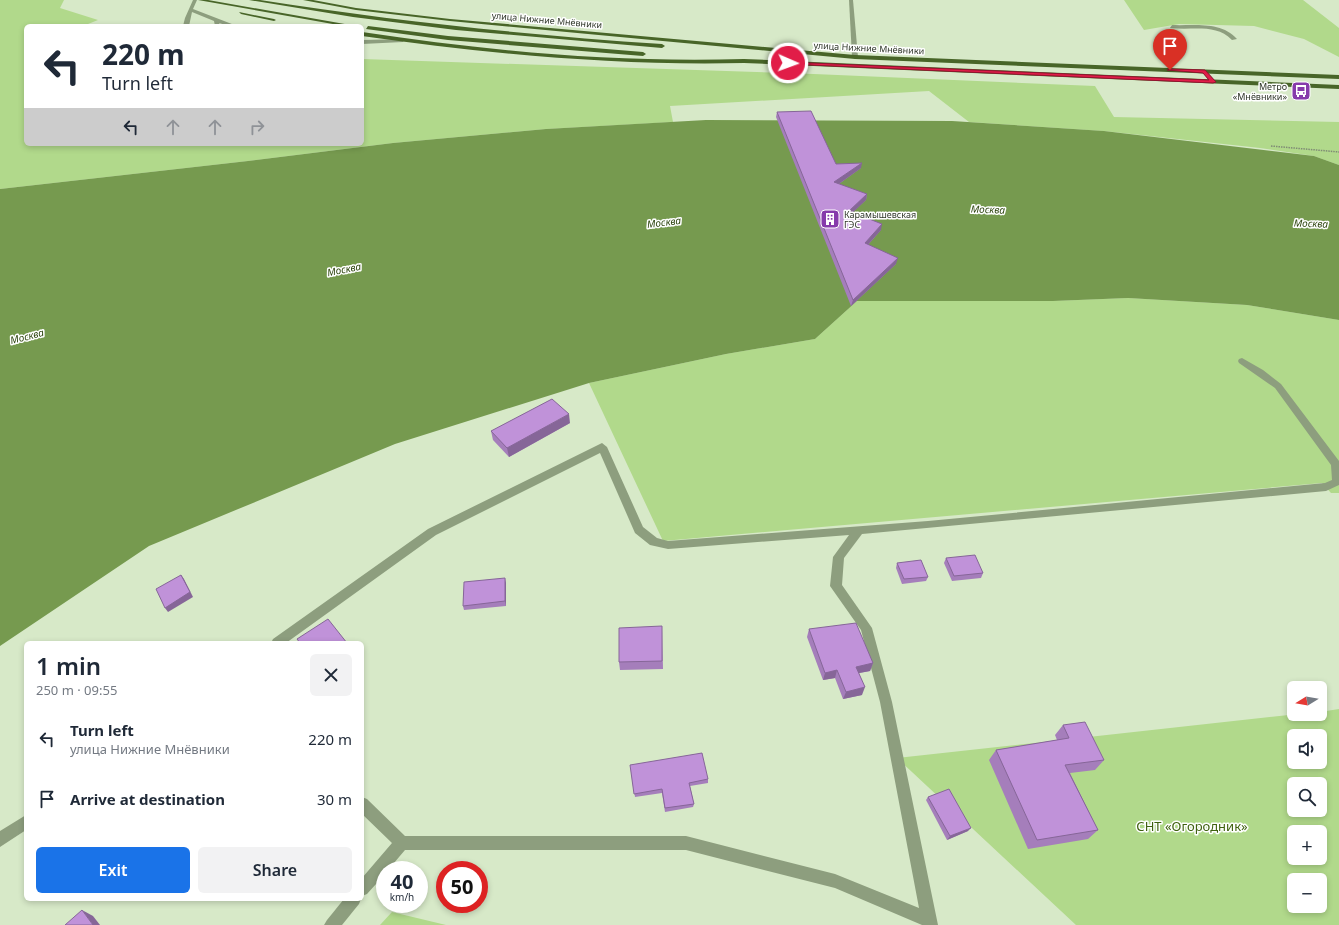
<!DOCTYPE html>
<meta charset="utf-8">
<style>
:root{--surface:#fff;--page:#f2f2f3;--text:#1f2937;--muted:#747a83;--accent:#1a73e8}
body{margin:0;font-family:"Noto Sans",sans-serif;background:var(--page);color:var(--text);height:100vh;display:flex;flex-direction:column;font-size:15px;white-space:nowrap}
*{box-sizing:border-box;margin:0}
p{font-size:13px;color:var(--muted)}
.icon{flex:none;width:22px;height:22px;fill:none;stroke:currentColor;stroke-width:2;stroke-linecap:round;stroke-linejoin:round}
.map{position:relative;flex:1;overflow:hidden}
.details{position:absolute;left:24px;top:641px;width:340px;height:260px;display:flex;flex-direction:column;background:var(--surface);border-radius:6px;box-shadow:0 2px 6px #0003}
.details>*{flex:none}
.hud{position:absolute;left:24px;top:24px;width:340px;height:122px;border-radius:6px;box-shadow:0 2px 6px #0003;background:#fff;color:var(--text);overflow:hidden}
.needle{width:26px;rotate:259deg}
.tools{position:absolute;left:1287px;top:681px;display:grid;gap:8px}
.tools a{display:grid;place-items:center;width:40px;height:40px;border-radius:6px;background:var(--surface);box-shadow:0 2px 6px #0003;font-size:20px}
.speed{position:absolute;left:376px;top:861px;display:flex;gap:8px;font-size:20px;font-weight:700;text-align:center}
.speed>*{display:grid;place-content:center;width:52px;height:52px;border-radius:50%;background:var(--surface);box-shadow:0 2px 6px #0003;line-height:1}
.speed small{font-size:10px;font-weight:400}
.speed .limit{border:6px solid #d22;background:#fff;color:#111}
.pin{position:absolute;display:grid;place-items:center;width:34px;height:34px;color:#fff;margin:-41px -17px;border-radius:50% 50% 50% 0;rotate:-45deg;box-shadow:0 0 4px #0007}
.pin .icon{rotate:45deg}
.me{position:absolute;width:44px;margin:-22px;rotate:92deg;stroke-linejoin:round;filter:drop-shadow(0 0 3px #0008)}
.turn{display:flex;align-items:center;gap:14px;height:84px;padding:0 12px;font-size:18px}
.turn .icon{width:52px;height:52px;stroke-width:2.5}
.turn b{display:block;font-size:28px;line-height:34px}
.lanes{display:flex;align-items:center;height:38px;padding:0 12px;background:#0003;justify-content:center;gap:20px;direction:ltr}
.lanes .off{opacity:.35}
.round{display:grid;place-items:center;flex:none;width:42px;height:42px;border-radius:6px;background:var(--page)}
.head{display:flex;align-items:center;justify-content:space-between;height:68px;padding:0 12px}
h1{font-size:24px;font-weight:600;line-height:30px}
.primary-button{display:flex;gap:8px;margin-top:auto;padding:8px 12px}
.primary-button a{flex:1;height:46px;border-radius:6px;background:var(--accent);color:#fff;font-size:16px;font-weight:600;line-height:46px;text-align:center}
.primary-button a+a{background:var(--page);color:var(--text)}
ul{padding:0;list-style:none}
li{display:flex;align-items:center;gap:12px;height:60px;padding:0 12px}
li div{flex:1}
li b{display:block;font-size:15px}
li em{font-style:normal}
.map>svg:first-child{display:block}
</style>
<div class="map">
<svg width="1339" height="925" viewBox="0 0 1339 925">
<rect width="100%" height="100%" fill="#d7e9c8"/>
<!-- green -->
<g fill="#b1d98b" fill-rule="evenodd">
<path d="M0,0H64L60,8L98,20L83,26H26V144H362V59L814,74L1095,86L1114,117L1339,122V165L1314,156L1260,148L1104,131L969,122L929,91L670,106L673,122L546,129L393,143L248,161L0,189Z"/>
<path d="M1124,0H1303L1339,28V57L1304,39L1254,26L1179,24L1144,30Z"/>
<path d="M1128,298L1247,305L1339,320V493H1331L1322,483L663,541L589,383L726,354L815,339L857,301H1053Z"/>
<path d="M1339,709V925H1076L897,758L1298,714H1320V712ZM1294,736H1320V762H1294ZM1294,784H1320V810H1294ZM1294,832H1320V858H1294ZM1294,880H1320V906H1294Z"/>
<path d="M392,912L446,925H380Z"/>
</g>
<!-- water -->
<path fill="#769a4f" d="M706,120L952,121L1104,131L1314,156L1339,165V320L1247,305L1128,298L1053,301H857L815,339L726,354L589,383L395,444L149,546L0,646V189L248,161L393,143L546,129Z"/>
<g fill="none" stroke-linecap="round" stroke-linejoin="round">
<!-- path -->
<path stroke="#7f8b75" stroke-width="1.5" stroke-dasharray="1.5 1" stroke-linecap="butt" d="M1271,146L1339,152"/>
<!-- minor -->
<g fill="#8d9e7e" fill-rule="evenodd">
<path d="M193,0H197L193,9L237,26H229L219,23L221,26H215L214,21L192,12L189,26H183L185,18Z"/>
<path d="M849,0H853L858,57L855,59L852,57Z"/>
<path d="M1172,25C1194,26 1221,21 1237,39L1232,40C1215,23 1193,31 1170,28Z"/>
<path d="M405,39L403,42L362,44V40Z"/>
<path d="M1203,71H1207L1216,82L1215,83H1211L1202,72Z"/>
<path d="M1242,358L1263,370L1281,384L1339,461V485L1326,491L862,534L844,558L842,585L872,628L892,702L938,925H922L835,888L686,850H405L388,870H385V874L367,894L362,896V878L392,843L362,814V797L367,799L405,836H686L835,874L919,908L880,702L861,630L830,586L833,557L849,535L668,549L650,545L635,533L600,453L436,535L286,643H271L273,639L428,529L602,443L607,447L643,527L657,538L668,541L928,521L1325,483L1332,480L1331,465L1275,388L1239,363L1238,361L1239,359Z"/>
<path d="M26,815V830L0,847V831Z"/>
<path d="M344,899H361L359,904L342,925H324L327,920Z"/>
</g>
<!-- major -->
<g fill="#486528" fill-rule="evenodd">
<path d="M198,0H208L356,26H344Z"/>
<path d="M249,0H260C393,21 527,35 662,44L665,46L662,48L456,30L353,17Z"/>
<path d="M303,0H313L356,8L450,19L855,55L1339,75V79L855,59L450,21L356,10Z"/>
<path d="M239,12L274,19L276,20L274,21L241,14Z"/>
<path d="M368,26L448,36L643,52L646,54L643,56L448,40L366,29Z"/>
<path d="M362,32C488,51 617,63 744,59L1339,85V89L744,63C617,66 488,54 362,36Z"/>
</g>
</g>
<!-- wall -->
<g fill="#a57ebb">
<path d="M777,112L836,164L861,168L839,184L867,194L866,200L853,212L881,230L868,245L896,264L851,306L776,117Z"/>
<path d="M570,423L509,457L493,440L491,431Z"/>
<path d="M946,558L983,573L981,578L952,581L944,563Z"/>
<path d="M897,563L928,577L926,581L902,584L896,568Z"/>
<path d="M506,583V606L464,610L463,606Z"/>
<path d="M662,626L663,669L620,670L619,662Z"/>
<path d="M809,629L873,663L870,671L859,673L862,695L843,699L835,678L823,680L807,637Z"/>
<path d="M1063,725L1104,760L1095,770L1070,773L1098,830L1088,839L1028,849L989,760L996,750L1057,740L1055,735Z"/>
<path d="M631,769L708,779V783L690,786L694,804L693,807L665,812L662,793L635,797Z"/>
<path d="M928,797L968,831L947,840L926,800Z"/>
</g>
<!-- shaded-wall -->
<g fill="#866698">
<path d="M862,163L861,168L833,188L834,182Z"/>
<path d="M867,194L866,200L848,217L849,211Z"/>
<path d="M882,224L881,230L864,249L865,243Z"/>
<path d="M898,258L896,264L851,306L853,300Z"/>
<path d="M569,414L570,423L509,457L507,448Z"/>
<path d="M181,575L184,579L193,597L168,612L165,608Z"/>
<path d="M505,578L506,583V606L505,601Z"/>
<path d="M873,663L870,671L854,674L856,667Z"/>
<path d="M837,670L835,678L823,680L825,673Z"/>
<path d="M865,687L862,695L843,699L846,692Z"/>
<path d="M971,828L968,831L947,840L950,836Z"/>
<path d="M82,910L93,916L100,925H93Z"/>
</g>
<!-- building -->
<g fill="#c092d9" stroke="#866698">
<path d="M811,111L836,164L862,163L834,182L867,194L849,211L882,224L865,243L898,258L853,300L777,112Z"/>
<path d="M552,399L569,414L507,448L491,431Z"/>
<path d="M975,555L983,573L954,576L946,558Z"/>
<path d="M921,560L928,577L904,579L897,563Z"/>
<path d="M181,575L190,592L165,608L156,589Z"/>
<path d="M505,578V601L463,606L464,582Z"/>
<path d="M328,619L347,643H300L297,639Z"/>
<path d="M856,623L873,663L856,667L865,687L846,692L837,670L825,673L809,629Z"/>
<path d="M662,626V661L619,662V628Z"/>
<path d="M1085,722L1104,760L1065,765L1098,830L1037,840L996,750L1069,738L1063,725Z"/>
<path d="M702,753L708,779L689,783L694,804L665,808L662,789L634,794L630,765Z"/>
<path d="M949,789L971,828L950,836L928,797Z"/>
<path d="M82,910L93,925H65Z"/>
</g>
<!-- route -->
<path fill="#e11d48" stroke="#92132f" d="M788,62L1209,80L1203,73L1167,70L1170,69L1205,70L1216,82L1213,83L787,64Z"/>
<!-- icons -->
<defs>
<g id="bus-square" transform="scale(1)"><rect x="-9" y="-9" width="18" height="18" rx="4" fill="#863aab" stroke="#fff"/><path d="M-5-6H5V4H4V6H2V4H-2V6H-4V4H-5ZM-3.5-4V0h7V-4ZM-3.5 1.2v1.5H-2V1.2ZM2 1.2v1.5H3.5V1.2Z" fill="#fff"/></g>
<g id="building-square" transform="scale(1)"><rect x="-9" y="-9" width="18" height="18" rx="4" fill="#863aab" stroke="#fff"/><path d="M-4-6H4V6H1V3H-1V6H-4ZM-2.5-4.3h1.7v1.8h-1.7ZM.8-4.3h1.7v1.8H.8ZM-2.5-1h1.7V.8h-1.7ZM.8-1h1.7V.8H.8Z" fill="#fff"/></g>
</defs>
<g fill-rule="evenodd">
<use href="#bus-square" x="1301" y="91"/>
<use href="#building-square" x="830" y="219"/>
</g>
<g text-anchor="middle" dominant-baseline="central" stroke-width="3" stroke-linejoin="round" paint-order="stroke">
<!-- far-street labels -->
<g font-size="9" fill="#2f3629" stroke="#fff">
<text transform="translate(547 20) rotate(5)">улица Нижние Мнёвники</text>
<text transform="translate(869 48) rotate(3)">улица Нижние Мнёвники</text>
</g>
<!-- far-poi labels -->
<g font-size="9" fill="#2f3629" stroke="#fff" text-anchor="end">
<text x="1287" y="86">Метро<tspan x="1287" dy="10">«Мнёвники»</tspan></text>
<text x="844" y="214" text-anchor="start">Карамышевская<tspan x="844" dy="10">ГЭС</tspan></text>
</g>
<!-- far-water labels -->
<g font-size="10" font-style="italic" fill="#2b430c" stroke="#fff">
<text transform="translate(988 209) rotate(2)">Москва</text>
<text transform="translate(664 222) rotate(-7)">Москва</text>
<text transform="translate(1311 223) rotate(2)">Москва</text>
<text transform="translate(344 269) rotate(-11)">Москва</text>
<text transform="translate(27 336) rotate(-14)">Москва</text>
</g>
<!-- near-park labels -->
<g font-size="13" fill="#3f610f" stroke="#fff">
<text x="1192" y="826">СНТ «Огородник»</text>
</g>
</g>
</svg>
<div class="tools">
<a><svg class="needle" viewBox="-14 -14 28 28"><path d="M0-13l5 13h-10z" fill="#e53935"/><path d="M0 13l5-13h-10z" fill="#747a83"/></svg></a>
<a><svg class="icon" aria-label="sound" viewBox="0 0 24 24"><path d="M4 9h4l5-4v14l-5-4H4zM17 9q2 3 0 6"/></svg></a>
<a><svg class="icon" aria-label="search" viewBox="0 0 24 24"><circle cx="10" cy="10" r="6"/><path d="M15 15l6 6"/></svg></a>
<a>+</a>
<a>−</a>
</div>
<div class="speed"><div>40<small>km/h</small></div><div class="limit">50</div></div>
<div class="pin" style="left:1170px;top:70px;background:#d93025"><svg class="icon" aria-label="arrive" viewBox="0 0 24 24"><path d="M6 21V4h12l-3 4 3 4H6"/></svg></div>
<svg class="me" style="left:788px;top:63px" viewBox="-20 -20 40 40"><circle r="17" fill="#e11d48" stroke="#fff" stroke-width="3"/><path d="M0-11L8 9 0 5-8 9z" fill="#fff"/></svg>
<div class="hud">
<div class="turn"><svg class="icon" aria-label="left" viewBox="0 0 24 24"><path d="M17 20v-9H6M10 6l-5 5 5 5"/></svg><div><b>220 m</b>Turn left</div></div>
<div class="lanes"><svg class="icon" aria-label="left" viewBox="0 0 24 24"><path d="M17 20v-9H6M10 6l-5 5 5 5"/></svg><svg class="icon off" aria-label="ahead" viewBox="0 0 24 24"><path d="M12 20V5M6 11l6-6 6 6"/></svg><svg class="icon off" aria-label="ahead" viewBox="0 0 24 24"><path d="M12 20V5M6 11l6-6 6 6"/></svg><svg class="icon off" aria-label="right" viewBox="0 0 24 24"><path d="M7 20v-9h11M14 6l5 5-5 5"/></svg></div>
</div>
<section class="details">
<div class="head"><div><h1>1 min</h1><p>250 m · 09:55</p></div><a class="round"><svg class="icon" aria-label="close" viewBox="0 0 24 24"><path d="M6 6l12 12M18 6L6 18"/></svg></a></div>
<ul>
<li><svg class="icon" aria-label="left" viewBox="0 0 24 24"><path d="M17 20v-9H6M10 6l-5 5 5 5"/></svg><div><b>Turn left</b><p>улица Нижние Мнёвники</p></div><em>220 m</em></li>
<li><svg class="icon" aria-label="arrive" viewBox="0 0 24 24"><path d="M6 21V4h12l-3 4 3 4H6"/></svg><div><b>Arrive at destination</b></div><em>30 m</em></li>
</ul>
<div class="primary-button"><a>Exit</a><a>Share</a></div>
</section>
</div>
